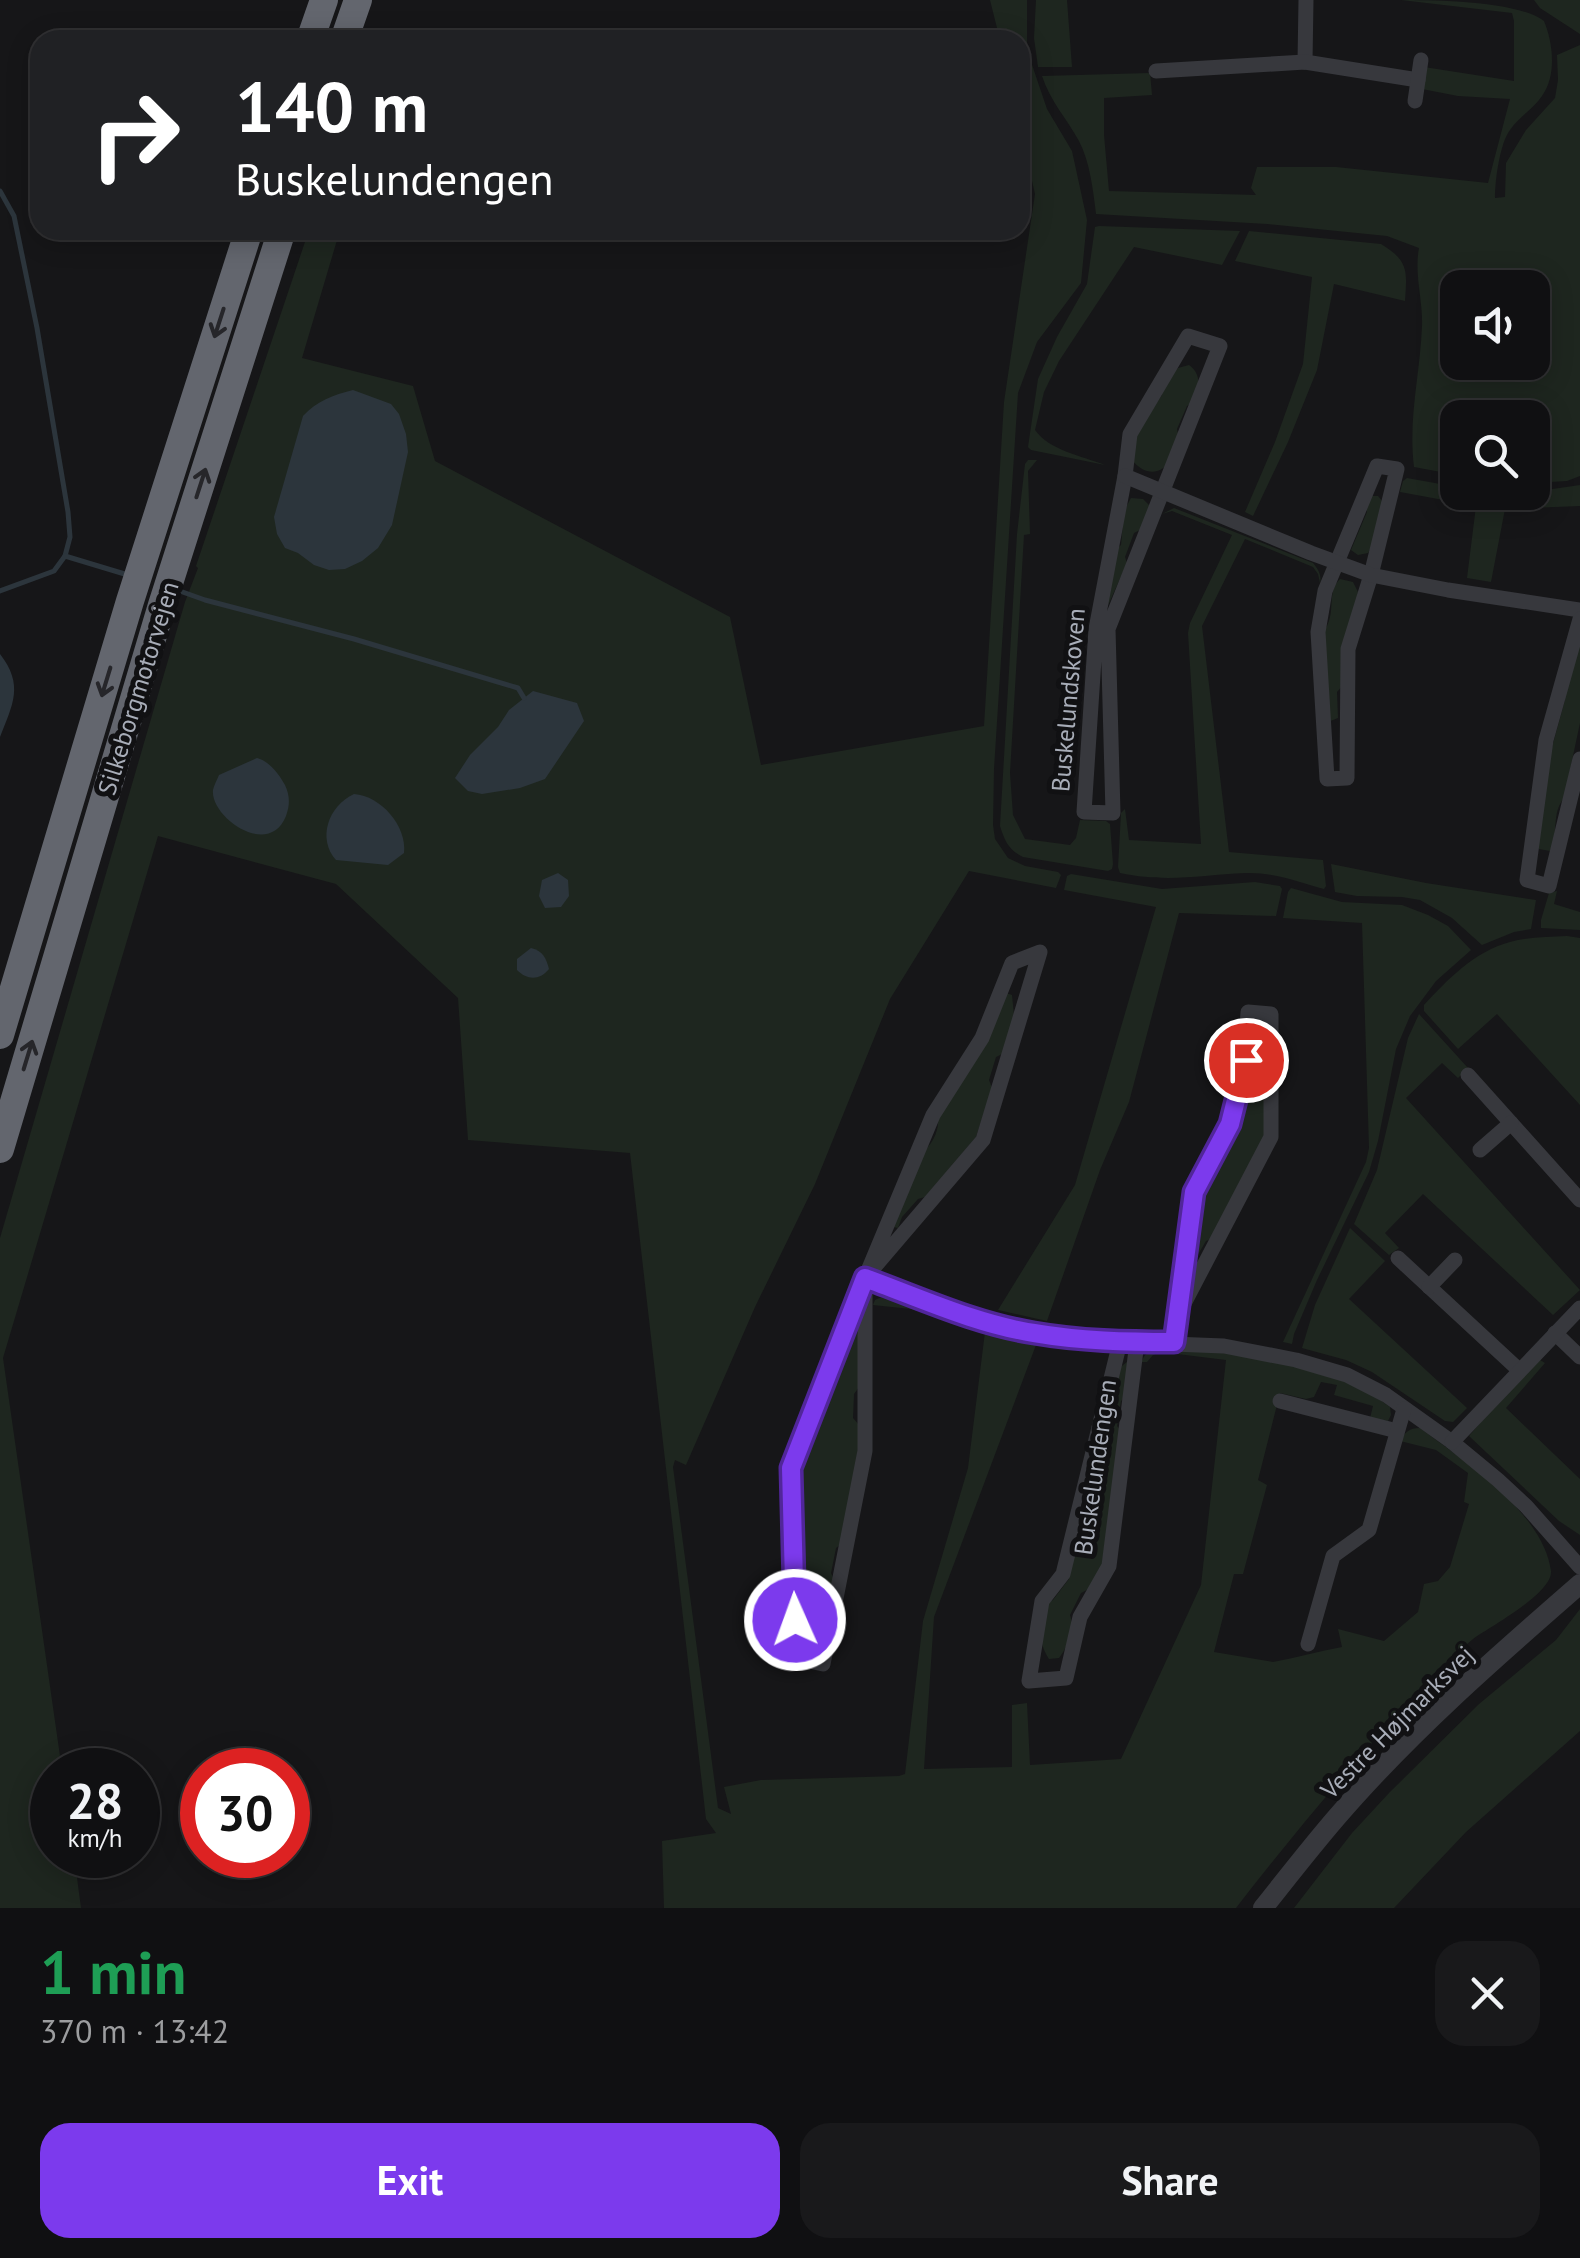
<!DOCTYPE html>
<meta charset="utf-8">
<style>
:root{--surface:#101012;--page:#19191b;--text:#f1f3f6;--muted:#9c9d9f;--line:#303032;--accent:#7c3aed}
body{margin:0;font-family:"PT Sans",sans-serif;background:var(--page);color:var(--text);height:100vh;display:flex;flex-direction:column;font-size:38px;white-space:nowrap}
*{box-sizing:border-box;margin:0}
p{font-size:32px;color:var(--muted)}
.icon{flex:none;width:55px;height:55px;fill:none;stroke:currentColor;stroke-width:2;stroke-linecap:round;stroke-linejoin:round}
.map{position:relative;height:1908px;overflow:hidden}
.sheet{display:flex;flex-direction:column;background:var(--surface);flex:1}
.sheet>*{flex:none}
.banner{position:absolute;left:30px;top:30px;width:1000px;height:210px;border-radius:30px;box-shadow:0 5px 25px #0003,0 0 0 2px var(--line);background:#202124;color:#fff;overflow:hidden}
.tools{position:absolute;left:1440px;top:270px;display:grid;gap:20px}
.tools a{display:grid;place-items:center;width:110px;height:110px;border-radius:20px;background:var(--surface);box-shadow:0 5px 25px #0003,0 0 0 2px var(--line);font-size:50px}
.speed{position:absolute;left:30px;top:1748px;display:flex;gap:20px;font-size:50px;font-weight:700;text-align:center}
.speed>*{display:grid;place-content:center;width:130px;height:130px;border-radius:50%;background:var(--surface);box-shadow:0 5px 25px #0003,0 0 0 2px var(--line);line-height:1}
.speed small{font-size:25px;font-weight:400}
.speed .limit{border:15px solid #d22;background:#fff;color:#111}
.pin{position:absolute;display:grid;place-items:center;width:85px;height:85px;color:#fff;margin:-42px;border:5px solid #fff;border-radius:50%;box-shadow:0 2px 10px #0007}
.me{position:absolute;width:110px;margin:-55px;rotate:358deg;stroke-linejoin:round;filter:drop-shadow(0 0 8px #0008)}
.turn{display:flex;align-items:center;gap:35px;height:210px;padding:0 40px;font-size:45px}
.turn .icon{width:130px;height:130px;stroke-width:2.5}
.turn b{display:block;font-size:70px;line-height:85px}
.round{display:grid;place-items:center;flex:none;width:105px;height:105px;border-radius:30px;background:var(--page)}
.overview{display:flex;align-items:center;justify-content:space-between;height:170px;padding:0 40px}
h1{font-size:60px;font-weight:700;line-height:75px;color:#1e9e55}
.cta{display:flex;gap:20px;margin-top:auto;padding:20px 40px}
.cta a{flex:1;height:115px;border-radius:30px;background:var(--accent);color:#fff;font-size:40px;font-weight:700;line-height:115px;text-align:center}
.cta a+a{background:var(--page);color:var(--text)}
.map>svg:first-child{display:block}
</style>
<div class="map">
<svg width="1580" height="1908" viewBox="0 0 1580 1908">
<rect width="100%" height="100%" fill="#161618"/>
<!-- green -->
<g fill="#1e261f" fill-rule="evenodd">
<path d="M990,0H1027V50L1047,109L1072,151L1087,220L1081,283L1037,342L1018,393L994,769L993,825L995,839L1008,858L1025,866L1058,872L1061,875L1056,888L969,871L890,999L815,1184L755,1307L686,1465L675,1460L673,1467L718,1808L731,1814L724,1787L761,1780L899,1776L905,1774L923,1621L968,1468L985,1332L911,1309L873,1305L875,1300L886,1295L1087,1344L1098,1348L1100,1352L1036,1345L934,1617L924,1769L1012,1767V1705L1027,1703L1030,1765L1121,1759L1201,1585L1226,1360L1161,1352L1153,1355L1147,1362H1141L1145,1355L1157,1347L1224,1352L1273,1361L1331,1376L1369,1392L1390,1407L1391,1415L1388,1421L1370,1418L1373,1406L1334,1395L1337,1385L1321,1382L1314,1397L1306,1399L1280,1393L1258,1480L1267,1485L1243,1574H1234L1214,1652L1273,1662C1296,1658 1319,1651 1342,1647L1338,1629L1384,1641L1418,1612L1424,1584L1438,1581L1450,1567L1469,1504L1464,1502L1468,1473L1436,1450L1400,1441C1405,1432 1409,1428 1420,1428C1464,1461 1543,1512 1551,1571C1553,1593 1490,1627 1473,1639C1463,1647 1454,1656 1445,1665C1417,1691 1392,1720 1367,1749C1322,1800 1278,1854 1236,1908H664L662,1841L716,1833L706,1819L630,1153L468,1140L458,998L336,884L158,836L3,1358L62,1770H52V1855H74L81,1908H0V1238L185,602L198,568L196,566L309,230H340L302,358L413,386L435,461L730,617L761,765L984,726L1004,402L1035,194L1020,128V40H1000Z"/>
<path d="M1036,0H1067L1072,67H1038L1034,38Z"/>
<path d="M1401,0C1435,0 1518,1 1544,21C1553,43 1557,75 1542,96C1533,109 1519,117 1510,130C1500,143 1495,180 1495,198L1505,197L1506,163L1526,130L1555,98L1558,80L1557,55L1580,45V476L1567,481L1533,483L1532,418H1458L1457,475L1414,467C1408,418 1420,375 1422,326C1423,300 1414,274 1419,248L1387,236L1267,224L1096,214C1093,190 1090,162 1079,141C1067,119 1050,101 1042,76L1150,73L1152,95L1104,98V135L1109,191L1256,195L1251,188L1257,167H1336L1488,183L1510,99L1458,96L1422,89L1424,67L1514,81V21L1512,13ZM1458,288H1532V362H1458Z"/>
<path d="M1534,0H1580V34L1540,8Z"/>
<path d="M1099,226L1240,231L1222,265L1134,247L1059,361L1044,392L1035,430C1049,450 1082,456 1105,465L1031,450L1028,447L1038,379L1057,337L1087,284L1095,227Z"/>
<path d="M1249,231L1381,244C1409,261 1407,271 1405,301L1334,284L1317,370L1288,442L1253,516L1245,512L1275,442L1303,364L1312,277L1235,261Z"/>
<path d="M1189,365C1203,376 1198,386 1194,401L1187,406L1177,429C1184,456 1156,490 1132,460L1136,432L1162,395L1161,387L1178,368Z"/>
<path d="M1028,460H1037L1028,471L1030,534L1024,535L1010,773L1013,815L1025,839L1070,845L1076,838L1080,820L1106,821L1110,824L1113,864L1112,869L1108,871L1023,857C1009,850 1005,842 1000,826L1017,534L1025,464Z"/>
<path d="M1407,478L1457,487L1458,492H1532L1580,485V506L1505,509L1491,582L1467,578L1476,506L1400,492L1403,481Z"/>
<path d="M1372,496H1378L1382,501L1374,543L1368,553L1358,555L1351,550L1367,512L1365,505Z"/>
<path d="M1131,498L1143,499L1150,506L1140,530L1134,533L1125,557L1127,563L1106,610L1115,551L1121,545L1124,511Z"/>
<path d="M1174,508L1313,563C1318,569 1322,575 1320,583L1318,574L1313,567L1245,539L1202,626L1229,852L1323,860L1326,886L1324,889C1299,882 1273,872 1246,873C1200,875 1167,883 1120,873L1118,867L1121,813L1125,809L1129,840L1201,844L1188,633L1190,623L1232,535L1172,511L1162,514Z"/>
<path d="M1340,579L1353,582L1358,592L1342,686L1337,692L1338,718L1328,722L1323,632C1338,614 1325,593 1340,579Z"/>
<path d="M1580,631V723L1564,798C1551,813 1559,834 1550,851L1539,849L1536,841L1546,769L1565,700L1562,692Z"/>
<path d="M1331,864L1426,883L1536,900L1531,929L1514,932L1482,945L1452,918L1420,900L1402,897L1357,896L1335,892Z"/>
<path d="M1071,874L1162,889L1255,882L1280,886L1282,889L1276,916L1179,913L1129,1102L1100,1170L1047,1321L998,1310L1075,1185L1156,907L1064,890L1067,876Z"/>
<path d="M1291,888L1342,902L1402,905L1428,915L1448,926L1471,950L1436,981L1410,1016L1396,1049L1378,1141L1369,1172L1317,1280L1294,1334L1292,1344L1283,1342L1366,1162L1369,1148L1362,923L1283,918L1288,892Z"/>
<path d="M1557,891L1554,904L1580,912V930L1541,928V920L1549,893Z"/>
<path d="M1567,936L1580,938V1105L1497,1014L1458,1049L1424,1011V1005C1447,980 1475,951 1510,942C1528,937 1548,937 1567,936Z"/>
<path d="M1006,993L1012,995L1014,1015L1004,1053L996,1057L989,1080L992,1088L976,1137L925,1197L918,1199L902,1217L898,1228L889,1226L922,1152C933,1145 941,1127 937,1115Z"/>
<path d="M1419,1014L1468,1068L1458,1078L1442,1063L1406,1098L1580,1290L1553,1315L1423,1194L1385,1233L1399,1248L1389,1255L1354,1224L1377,1170L1408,1038Z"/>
<path d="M1256,1045L1260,1046L1264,1051L1267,1066L1263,1071L1262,1096L1268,1104L1266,1133L1213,1238L1206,1241L1193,1263L1195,1271L1191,1276H1187L1195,1206L1236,1114L1242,1111L1248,1086L1245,1079L1252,1046Z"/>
<path d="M1350,1228L1385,1261L1349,1299L1467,1408L1453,1422L1445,1421L1372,1372L1346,1360L1302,1348L1315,1305Z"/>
<path d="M851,1330L856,1331L860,1339L859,1387L854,1394L853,1418L859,1425L858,1451L841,1544L836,1548L831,1573L834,1580L827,1620L822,1630L816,1635L808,1632L802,1623L795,1475L804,1445L810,1442L818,1420L816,1410Z"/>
<path d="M1540,1360L1545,1363L1506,1408L1580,1479V1535L1559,1521L1469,1436L1494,1407Z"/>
<path d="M1127,1362V1395L1121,1401L1117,1426L1122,1432L1106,1554C1101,1569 1096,1587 1081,1593L1070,1615C1075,1630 1068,1646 1059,1658L1049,1659C1036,1639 1041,1624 1046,1603L1053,1600L1069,1579L1068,1573L1105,1422L1112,1418L1119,1392L1114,1385L1118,1369Z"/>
<path d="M1580,1609V1731L1466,1832L1394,1908H1294L1352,1833L1389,1793L1479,1704L1556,1640Z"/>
</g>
<!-- water -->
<g fill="#2c353c">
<path d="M353,390L391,404L399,414L406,434L408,452L392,525L378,548L362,561L345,569L329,570L314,565L298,553L285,548L277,534L274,517L303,416C317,401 333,395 353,390Z"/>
<path d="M0,654C24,685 13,704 0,737Z"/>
<path d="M533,691L577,703L584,721L545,779L520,788L482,794L468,791L455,778L470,755L498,727L509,710Z"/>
<path d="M257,758C269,761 279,774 285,785C290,796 290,805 286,816C269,859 210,817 213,790C214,785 217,780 219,775Z"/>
<path d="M354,794C381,796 407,826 404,853L388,865L336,860C317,839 328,806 354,794Z"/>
<path d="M558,873L568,880L569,896L561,907L545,908L539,896L542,880Z"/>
<path d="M531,948C543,951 546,958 549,969C539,981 527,980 517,970V959Z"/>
</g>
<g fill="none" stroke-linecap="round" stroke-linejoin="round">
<!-- stream -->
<g stroke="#2c353c" stroke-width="5">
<path d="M0,191L14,216L37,328L68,512L70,537L65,556"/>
<path d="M177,590L205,600L354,639L518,688L524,698"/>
<path d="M0,591L54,571L65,556L128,575"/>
</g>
<!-- minor -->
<g stroke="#37383d" stroke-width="15">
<path d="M1305,62L1306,0"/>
<path d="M1156,71L1305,62L1418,80"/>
<path d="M1415,101L1421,60"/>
<path d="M1188,336L1220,346L1108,629L1113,813L1084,812L1096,629L1125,476L1130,434Z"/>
<path d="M1377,466L1397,469L1371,575L1348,649L1347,778L1327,779L1318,632L1325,591Z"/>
<path d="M1125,476L1311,553L1371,575L1448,590L1580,610"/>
<path d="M1580,619L1546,740L1527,880L1549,886L1580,759"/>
<path d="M1040,952L983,1140L865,1278L933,1115L982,1038L1012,963Z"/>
<path d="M1468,1075L1580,1200"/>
<path d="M1480,1150L1511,1123"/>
<path d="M1398,1258L1519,1370"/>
<path d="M865,1278V1451L823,1664L796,1658L791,1468Z"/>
<path d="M865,1278L968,1316L1032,1333L1120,1342L1224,1346L1296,1360L1347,1375L1386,1395L1452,1442L1498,1480L1526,1506L1580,1567"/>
<path d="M1429,1287L1455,1260"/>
<path d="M1555,1333L1580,1357"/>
<path d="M1120,1342L1063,1574L1042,1601L1029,1681L1066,1678L1080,1617L1109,1566L1137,1342"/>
<path d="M1173,1343L1194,1193L1230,1124L1245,1060L1248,1012L1271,1014V1137L1177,1317"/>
<path d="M1280,1401L1397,1431"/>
<path d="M1452,1442L1580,1308"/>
<path d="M1308,1644L1333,1556L1369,1530L1404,1409"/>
</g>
<!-- tertiary -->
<path stroke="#37383d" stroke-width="20" d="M1263,1908C1287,1878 1311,1847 1336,1818C1409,1733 1495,1658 1580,1584"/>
<!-- motorway -->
<g stroke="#63666e" stroke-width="28">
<path d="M310,40L324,0"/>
<path d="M344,40L358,0"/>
<path d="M0,1035L130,601L249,230"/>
<path d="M0,1149L162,605L282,230"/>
</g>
</g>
<!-- one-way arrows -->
<defs><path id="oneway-shaft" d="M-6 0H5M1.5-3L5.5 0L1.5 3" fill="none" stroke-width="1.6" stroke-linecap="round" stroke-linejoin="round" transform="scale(2.5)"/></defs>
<g stroke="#26262a">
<use href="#oneway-shaft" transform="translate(219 323) rotate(108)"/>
<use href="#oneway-shaft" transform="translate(201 483) rotate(-72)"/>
<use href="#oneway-shaft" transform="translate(106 682) rotate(107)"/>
<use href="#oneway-shaft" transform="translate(28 1055) rotate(-73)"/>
</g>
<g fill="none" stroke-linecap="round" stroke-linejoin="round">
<!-- route casing -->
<g stroke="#51269a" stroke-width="25">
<path id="route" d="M795,1620L791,1468L865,1278C920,1298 976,1324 1034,1333C1080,1341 1127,1342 1174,1342L1194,1192L1230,1124L1246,1060"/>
</g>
<!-- route -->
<use href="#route" stroke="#7c3aed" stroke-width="18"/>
</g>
<g text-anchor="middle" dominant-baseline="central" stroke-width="10" stroke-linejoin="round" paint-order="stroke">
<!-- street labels -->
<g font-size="25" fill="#a8adb8" stroke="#111113">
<text transform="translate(138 688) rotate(-73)">Silkeborgmotorvejen</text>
<text transform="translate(1068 700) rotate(-85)">Buskelundskoven</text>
<text transform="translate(1095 1467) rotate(-82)">Buskelundengen</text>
<text transform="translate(1397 1722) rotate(-45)">Vestre Højmarksvej</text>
</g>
</g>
</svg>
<div class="tools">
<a><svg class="icon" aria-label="sound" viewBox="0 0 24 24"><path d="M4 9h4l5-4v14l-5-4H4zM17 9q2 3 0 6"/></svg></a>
<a><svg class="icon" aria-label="search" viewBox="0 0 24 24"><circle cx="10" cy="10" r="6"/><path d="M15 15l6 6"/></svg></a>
</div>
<div class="speed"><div>28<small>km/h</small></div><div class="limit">30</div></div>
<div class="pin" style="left:1246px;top:1060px;background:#d93025"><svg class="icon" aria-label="arrive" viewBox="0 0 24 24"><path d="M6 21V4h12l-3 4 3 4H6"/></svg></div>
<svg class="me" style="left:795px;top:1620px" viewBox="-20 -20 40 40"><circle r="17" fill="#7c3aed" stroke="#fff" stroke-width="3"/><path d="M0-11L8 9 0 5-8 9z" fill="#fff"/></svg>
<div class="banner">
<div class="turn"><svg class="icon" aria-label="right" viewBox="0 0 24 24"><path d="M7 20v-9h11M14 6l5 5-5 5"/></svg><div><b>140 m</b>Buskelundengen</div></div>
</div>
</div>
<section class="sheet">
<div class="overview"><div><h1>1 min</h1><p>370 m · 13:42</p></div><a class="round"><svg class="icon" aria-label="close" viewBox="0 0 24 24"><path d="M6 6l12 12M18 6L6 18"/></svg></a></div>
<div class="cta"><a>Exit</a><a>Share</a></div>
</section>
